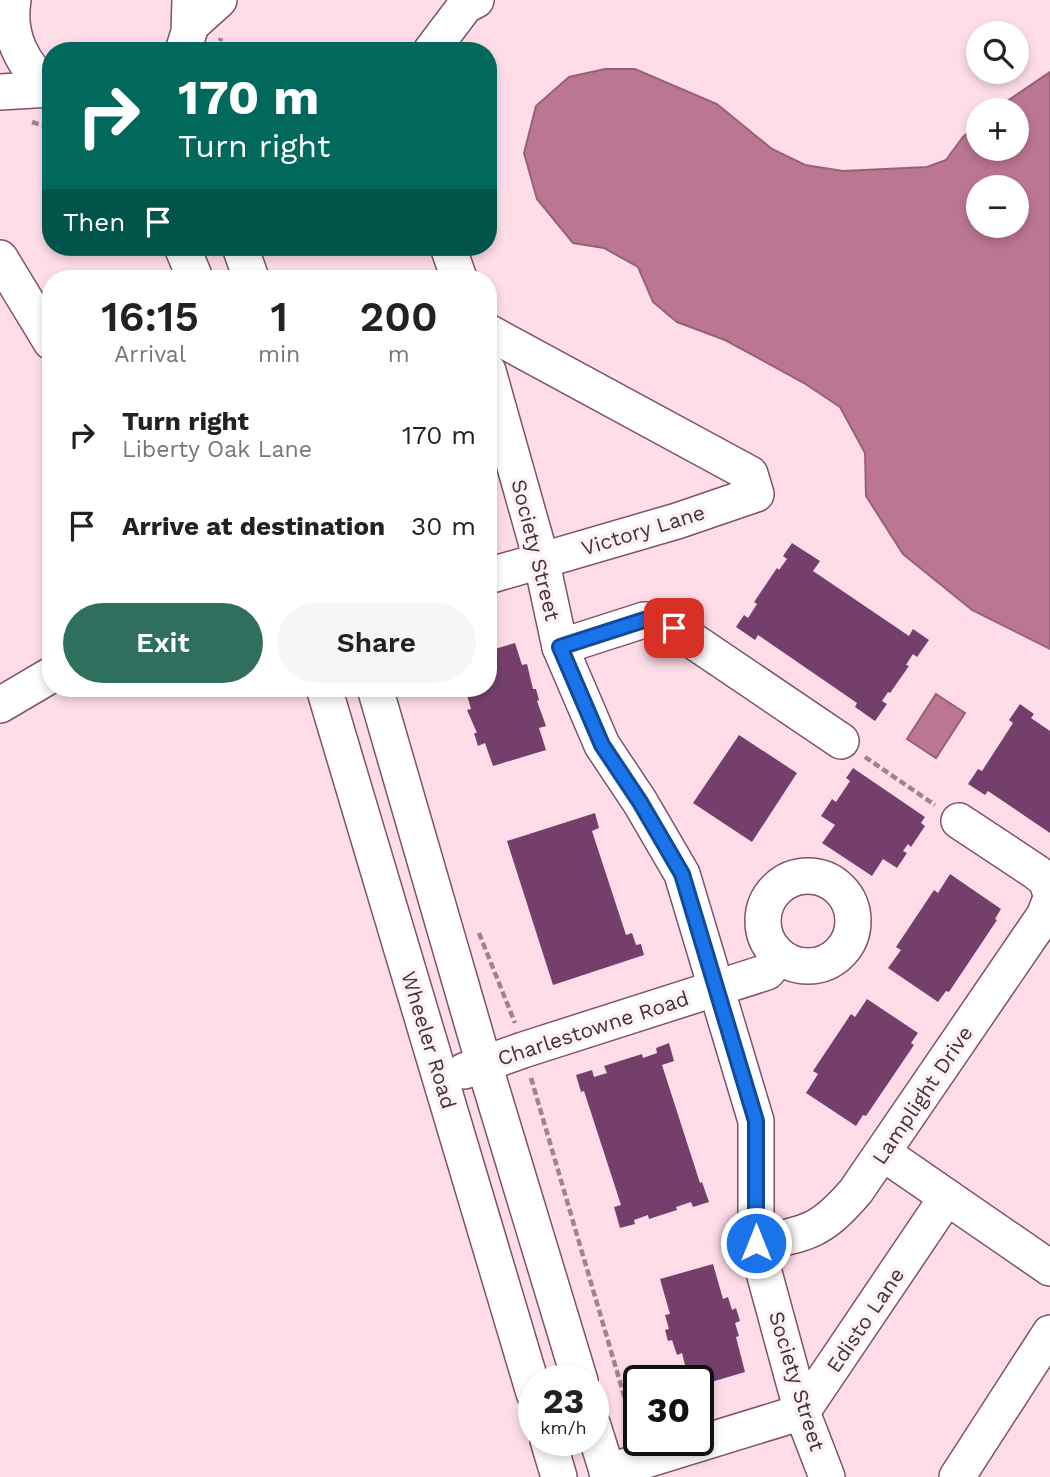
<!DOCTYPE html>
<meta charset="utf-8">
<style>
:root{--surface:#fff;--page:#f6f6f6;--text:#222;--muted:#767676;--accent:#2f6f5e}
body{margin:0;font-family:"Work Sans",sans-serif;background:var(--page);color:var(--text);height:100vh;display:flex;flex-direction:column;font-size:26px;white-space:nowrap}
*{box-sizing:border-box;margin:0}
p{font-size:23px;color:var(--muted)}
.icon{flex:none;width:38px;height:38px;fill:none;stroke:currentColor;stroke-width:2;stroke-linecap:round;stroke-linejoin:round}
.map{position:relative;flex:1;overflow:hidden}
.panel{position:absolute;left:42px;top:270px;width:455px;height:427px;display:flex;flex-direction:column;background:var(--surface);border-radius:28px;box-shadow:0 4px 10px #0003}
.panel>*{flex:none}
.banner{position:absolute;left:42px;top:42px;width:455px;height:214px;border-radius:28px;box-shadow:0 4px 10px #0003;background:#00695c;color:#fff;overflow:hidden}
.buttons{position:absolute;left:966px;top:21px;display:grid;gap:14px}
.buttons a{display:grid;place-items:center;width:63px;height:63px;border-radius:50%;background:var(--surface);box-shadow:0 4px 10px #0003;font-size:35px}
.speed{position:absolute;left:518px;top:1365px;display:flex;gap:14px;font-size:35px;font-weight:700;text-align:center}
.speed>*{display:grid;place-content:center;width:91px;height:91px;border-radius:50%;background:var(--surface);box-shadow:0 4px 10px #0003;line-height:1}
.speed small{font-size:18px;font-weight:400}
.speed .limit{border:4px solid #111;border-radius:10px;background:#fff;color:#111}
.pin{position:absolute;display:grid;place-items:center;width:60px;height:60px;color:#fff;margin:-30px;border-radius:14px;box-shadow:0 4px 10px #0006}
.me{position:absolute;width:77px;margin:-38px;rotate:0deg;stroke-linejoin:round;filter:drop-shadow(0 0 5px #0008)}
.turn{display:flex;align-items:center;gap:24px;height:147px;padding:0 21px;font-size:32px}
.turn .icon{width:91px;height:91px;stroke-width:2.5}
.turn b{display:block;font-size:49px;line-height:60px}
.then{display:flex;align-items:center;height:66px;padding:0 21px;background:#0003;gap:14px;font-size:26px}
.eta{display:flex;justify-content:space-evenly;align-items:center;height:119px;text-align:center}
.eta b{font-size:42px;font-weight:600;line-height:49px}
.button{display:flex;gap:14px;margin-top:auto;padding:14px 21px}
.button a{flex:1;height:80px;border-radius:42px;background:var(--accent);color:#fff;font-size:28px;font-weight:600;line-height:80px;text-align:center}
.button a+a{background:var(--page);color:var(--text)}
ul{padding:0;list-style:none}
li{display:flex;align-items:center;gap:21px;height:91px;padding:0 21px}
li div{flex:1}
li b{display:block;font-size:26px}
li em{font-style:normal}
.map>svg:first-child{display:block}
</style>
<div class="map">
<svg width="1050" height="1477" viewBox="0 0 1050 1477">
<rect width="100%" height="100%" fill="#fedde9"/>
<!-- water -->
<g fill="#bb7693" stroke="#986178" stroke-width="2" fill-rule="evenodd">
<path d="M605,69H635L717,104L772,149L805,165L843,171L927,167L946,160L963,137L978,124V149H1017V110H994L1050,72V649L972,610L903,554L866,496L865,453L840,407L804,383L725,340L677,322L653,302L638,267L604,248L573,243L537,199L524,153L536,106L569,77ZM978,187H1017V226H978Z"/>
<path d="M936,694L965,713L936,758L907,739Z"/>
</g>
<!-- building -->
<g fill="#74406b">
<path d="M792,543L820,561L813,571L909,636L913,629L929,640L917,657L913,654L906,665L909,666L890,693L888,692L882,701L887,704L875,721L855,707L857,703L758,635L755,640L736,627L744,615L748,618L757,604L754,602L777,568L779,570L787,559L783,556Z"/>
<path d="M515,643L522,665L527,664L533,689H536L539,700L537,701L546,726L539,728L546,750L493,766L485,743L478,746L474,733H477L467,710L471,709L467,695L463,697L461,688H488V651Z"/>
<path d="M1020,704L1034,714L1031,718L1050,731V833L988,791L985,795L968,784L978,769L982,771L1013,723L1009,720Z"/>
<path d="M739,735L797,773L752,842L693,803Z"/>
<path d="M853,768L925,817L921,823L925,826L911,847L908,844L903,851L907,853L897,868L883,859L872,876L822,843L835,825L821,816L832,799L836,802L850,781L846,778Z"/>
<path d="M595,813L599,828L592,831L626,935L632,933L636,945L641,944L644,955L553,985L507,841Z"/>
<path d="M950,874L1001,909L995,919L997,920L949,992L946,991L938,1002L888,968L901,950L896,947L934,890L938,893Z"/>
<path d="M867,999L918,1033L911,1043L914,1045L866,1116L863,1115L856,1126L806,1093L818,1074L813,1071L851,1014L855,1017Z"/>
<path d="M669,1043L674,1061L662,1065L700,1183L702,1182L709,1202L693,1207L691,1202L676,1207L677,1210L649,1219L648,1215L634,1220L635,1224L620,1228L614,1207L621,1205L584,1091L581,1092L576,1075L592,1070L594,1077L607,1073L604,1066L642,1054L643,1058L657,1053L656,1048Z"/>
<path d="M713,1264L723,1299L728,1297L732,1310L736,1308L740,1321L735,1323L739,1336L736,1337L745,1372L698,1386V1381H689L682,1353L677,1355L672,1340L668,1341L665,1330L669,1329L665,1315L670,1314L660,1279Z"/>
</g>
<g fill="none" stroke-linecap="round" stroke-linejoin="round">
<!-- minor casing -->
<g stroke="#805265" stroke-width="38">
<g id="minor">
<path d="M13,0C7,36 23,67 51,89"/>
<path d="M190,26L219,0"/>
<path d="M183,51L189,32L190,0"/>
<path d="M431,51L465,6L476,0"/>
<path d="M0,92L51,89"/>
<path d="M182,247L195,278"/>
<path d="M240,247L251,278"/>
<path d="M448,247L459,278"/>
<path d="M0,258L51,342"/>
<path d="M488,332L750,474L756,494L677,521L488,576"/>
<path d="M488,371L541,559L560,647L602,745L640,802L682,874L756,1121V1243L802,1412L827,1477"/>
<path d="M560,647L644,620H654L674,628L841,741"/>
<path d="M324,688L534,1393"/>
<path d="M375,688L484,1064L580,1381"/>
<path d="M0,705L51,675"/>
<path d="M959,821L1036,872L1046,880L1050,891"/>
<circle cx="808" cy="921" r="45"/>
<path d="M464,1071L523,1050L767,972L779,957"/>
<path d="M883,1153L1050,1268"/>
<path d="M756,1243C807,1234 821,1232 856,1191L1044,916L1050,901"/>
<path d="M593,1426L609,1477"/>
<path d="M548,1440L559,1477"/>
<path d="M607,1472L802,1412L947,1197"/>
<path d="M957,1477L1050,1333"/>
</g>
</g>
<!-- path -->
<g stroke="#9f848e" stroke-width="4.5" stroke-dasharray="7 3.5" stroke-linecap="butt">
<path d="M217,51L221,38"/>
<path d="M32,122L51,128"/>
<path d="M865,757L935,805"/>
<path d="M479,933L515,1023"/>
<path d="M531,1078L635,1433"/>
</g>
<!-- minor -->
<use href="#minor" stroke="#fff" stroke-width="35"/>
</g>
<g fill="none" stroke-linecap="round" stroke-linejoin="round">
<!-- route casing -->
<g stroke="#114b97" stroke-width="18">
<path id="route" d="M674,628L654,620H644L560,647L602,745L640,802L682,874L756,1121V1243"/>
</g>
<!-- route -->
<use href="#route" stroke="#1a73e8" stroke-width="12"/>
</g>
<g text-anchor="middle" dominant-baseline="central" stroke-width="7" stroke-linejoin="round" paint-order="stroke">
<!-- street labels -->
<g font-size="21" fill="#463139" stroke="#fcf1f5">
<text transform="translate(643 530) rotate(-17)">Victory Lane</text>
<text transform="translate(536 550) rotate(76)">Society Street</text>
<text transform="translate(593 1028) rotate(-18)">Charlestowne Road</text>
<text transform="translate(429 1040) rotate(73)">Wheeler Road</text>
<text transform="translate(922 1095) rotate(-56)">Lamplight Drive</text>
<text transform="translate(865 1320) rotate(-56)">Edisto Lane</text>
<text transform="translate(797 1381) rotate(73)">Society Street</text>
</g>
</g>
</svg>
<div class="buttons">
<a><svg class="icon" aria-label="search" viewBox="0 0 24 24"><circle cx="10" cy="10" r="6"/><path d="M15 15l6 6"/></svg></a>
<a>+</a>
<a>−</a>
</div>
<div class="speed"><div>23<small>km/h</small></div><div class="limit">30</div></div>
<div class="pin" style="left:674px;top:628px;background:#d93025"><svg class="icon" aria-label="arrive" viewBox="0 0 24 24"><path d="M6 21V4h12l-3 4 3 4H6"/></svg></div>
<svg class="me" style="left:756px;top:1243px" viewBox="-20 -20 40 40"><circle r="17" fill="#1a73e8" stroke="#fff" stroke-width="3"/><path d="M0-11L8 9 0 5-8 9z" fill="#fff"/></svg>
<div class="banner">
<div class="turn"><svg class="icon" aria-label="right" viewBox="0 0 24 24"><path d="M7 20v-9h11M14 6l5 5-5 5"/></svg><div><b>170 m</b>Turn right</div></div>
<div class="then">Then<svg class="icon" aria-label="arrive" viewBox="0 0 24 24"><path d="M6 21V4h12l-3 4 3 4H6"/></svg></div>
</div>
<section class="panel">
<div class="eta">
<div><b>16:15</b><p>Arrival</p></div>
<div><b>1</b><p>min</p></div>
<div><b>200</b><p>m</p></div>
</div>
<ul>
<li><svg class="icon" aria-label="right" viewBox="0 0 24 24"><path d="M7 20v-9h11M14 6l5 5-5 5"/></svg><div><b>Turn right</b><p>Liberty Oak Lane</p></div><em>170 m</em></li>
<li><svg class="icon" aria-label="arrive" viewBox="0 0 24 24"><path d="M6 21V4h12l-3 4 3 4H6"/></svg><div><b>Arrive at destination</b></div><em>30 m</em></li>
</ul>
<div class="button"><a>Exit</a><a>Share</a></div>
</section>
</div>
